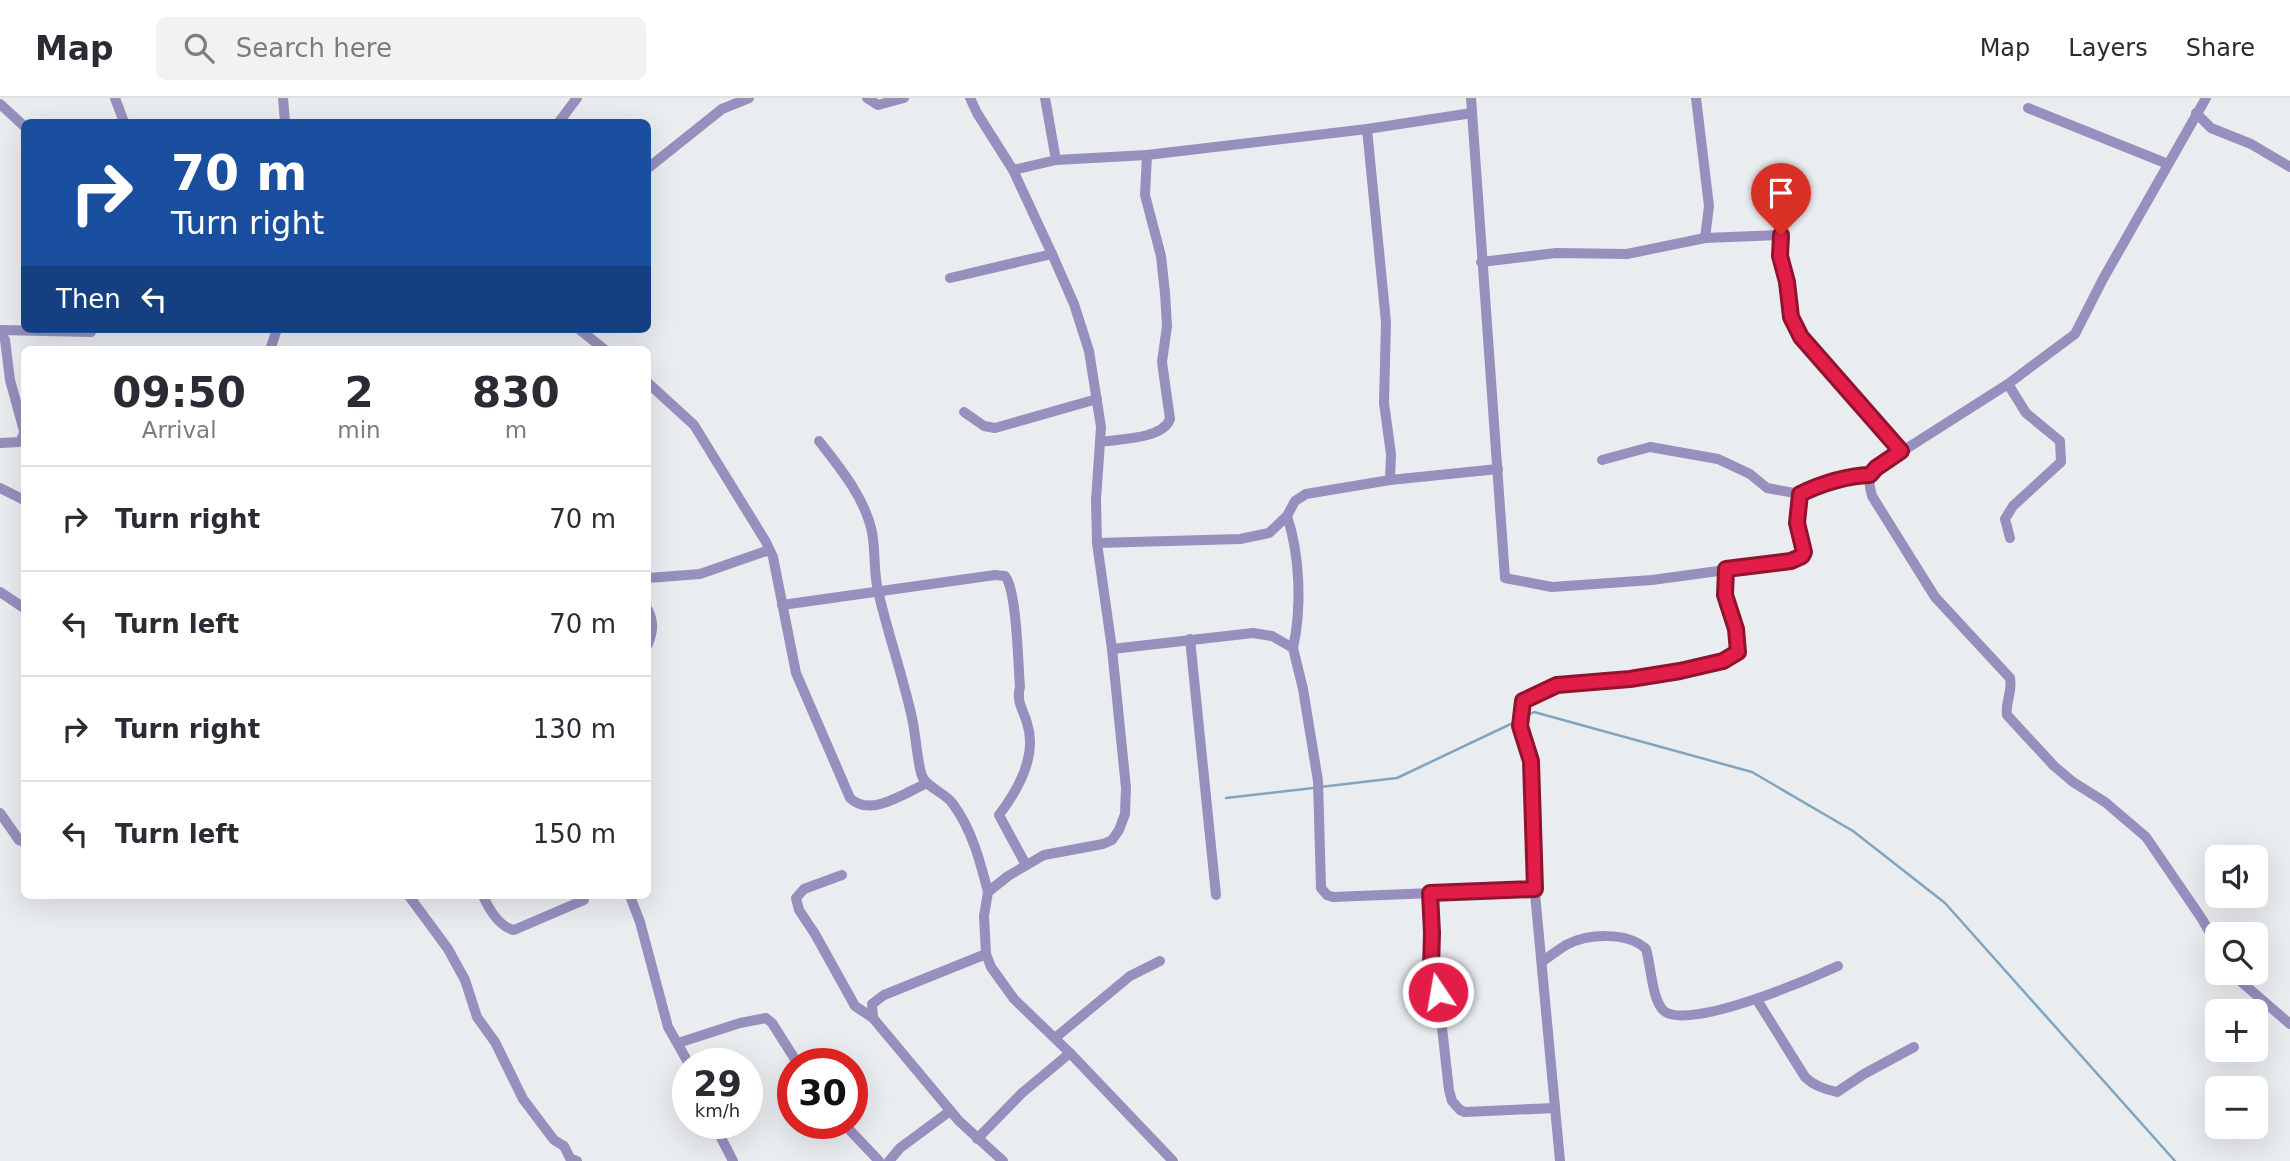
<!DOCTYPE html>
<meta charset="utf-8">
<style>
:root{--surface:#fff;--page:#f2f2f3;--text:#2b2b33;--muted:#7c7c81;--line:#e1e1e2}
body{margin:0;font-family:"DejaVu Sans",sans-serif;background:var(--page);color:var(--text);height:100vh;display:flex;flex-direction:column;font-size:26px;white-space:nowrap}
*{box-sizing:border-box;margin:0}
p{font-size:23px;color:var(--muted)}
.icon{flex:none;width:38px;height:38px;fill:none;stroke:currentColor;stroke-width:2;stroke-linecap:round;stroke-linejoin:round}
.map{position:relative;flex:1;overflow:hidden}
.details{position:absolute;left:21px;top:248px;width:630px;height:553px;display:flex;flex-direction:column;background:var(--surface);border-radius:10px;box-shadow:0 7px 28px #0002}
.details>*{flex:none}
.banner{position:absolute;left:21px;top:21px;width:630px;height:214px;border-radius:10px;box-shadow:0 7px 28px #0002;background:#1a4fa0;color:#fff;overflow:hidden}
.buttons{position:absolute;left:2205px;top:747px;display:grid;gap:14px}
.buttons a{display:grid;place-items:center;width:63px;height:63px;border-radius:10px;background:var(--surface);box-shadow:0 7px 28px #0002;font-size:35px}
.speed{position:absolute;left:672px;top:950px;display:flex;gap:14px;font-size:35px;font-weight:700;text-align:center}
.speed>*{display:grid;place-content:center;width:91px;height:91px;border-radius:50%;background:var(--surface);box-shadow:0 7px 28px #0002;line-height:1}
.speed small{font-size:18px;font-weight:400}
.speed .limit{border:10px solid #d22;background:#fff;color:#111}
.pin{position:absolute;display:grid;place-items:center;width:60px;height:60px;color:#fff;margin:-72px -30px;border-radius:50% 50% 50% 0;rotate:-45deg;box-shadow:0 0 7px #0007}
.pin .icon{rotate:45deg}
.me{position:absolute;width:77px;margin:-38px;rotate:348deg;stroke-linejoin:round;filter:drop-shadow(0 0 5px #0008)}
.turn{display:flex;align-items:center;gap:24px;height:147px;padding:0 35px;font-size:32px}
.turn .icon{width:91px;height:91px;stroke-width:2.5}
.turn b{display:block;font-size:49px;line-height:60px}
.then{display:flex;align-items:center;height:66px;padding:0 35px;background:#0003;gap:14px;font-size:26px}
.eta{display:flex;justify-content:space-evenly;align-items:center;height:119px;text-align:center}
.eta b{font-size:42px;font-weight:800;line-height:49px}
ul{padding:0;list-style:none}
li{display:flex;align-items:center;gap:21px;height:105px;padding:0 35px;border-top:2px solid var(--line)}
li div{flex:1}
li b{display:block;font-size:26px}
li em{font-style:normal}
header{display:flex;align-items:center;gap:42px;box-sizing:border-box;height:98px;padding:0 35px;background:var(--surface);border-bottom:2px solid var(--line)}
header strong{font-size:33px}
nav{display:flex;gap:38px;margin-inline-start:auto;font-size:24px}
.search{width:490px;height:63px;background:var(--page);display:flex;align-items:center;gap:18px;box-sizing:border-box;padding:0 24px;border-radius:10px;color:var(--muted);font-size:26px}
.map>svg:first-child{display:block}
</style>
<header>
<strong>Map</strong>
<div class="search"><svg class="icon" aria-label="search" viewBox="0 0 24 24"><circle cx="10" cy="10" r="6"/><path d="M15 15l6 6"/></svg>Search here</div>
<nav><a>Map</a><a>Layers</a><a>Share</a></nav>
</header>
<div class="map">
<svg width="2290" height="1063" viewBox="0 0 2290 1063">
<rect width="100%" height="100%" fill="#eaedf0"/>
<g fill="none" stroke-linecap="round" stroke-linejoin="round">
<!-- stream -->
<g stroke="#81a4bf" stroke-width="2.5">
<path d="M1526,618L1534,614L1752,674L1853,733L1945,805L2175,1063"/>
<path d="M1320,689L1397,680L1517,623"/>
<path d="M1226,700L1313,690"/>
</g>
<!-- street -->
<g stroke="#978fbd" stroke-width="10">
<path d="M115,0L124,24"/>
<path d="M283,0L285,24"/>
<path d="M867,0L878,7L904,0"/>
<path d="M970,0L977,15L1013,72L1052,156L1074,206L1089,253L1101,329L1096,402L1097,445L1112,551L1126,690L1125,716L1119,732L1112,742L1103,746L1044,757L1008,778L988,794L984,818L986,856L991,869L1014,901L1070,955L1173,1063"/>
<path d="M1045,0L1056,62"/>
<path d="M1471,0C1481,160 1495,320 1505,480L1552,489L1652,482L1792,463L1799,460L1804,454L1797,425L1800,396C1823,385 1844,378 1870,377"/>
<path d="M1696,0L1709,108L1705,140"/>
<path d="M2206,0L2103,181L2075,236L2008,286L1876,370C1867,380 1869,386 1872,398L1935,499L2010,580C2013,593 2005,604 2007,617L2054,668L2073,684L2105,704L2146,739L2202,821L2217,847"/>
<path d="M0,6L24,28"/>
<path d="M2028,10L2168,66"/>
<path d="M2196,15L2211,30L2251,46L2290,69"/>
<path d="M559,24L577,0"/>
<path d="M648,70L722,11L749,0"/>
<path d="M1013,72L1056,62L1147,57"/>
<path d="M1481,164L1556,155L1627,156L1705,140L1781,137L1780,158L1788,184L1791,219L1801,239L1901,353"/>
<path d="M950,180L1052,156"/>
<path d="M579,231L605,252"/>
<path d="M0,232L91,234L92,231"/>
<path d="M0,235L5,242L10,282L24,333"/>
<path d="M270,252L277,231"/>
<path d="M648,285L694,327L766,444L773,459L796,575L850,700C870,720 905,695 927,685"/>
<path d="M2008,286L2026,315L2060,343L2061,364L2013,408L2005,421L2010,440"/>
<path d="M964,314L984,328L995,330L1097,301"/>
<path d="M819,343C840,370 865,400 872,434C876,455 873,477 879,497C889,539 903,579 912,620C916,637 917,664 922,678C927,690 946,695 953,706C972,732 980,763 988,794"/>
<path d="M1100,344C1119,341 1163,341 1170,321L1162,264L1167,228L1165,195L1161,158L1145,97L1147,57L1367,31L1472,15"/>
<path d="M0,345L20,344L24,335"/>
<path d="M1602,362L1650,349L1718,361L1750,376L1767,390L1800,396"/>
<path d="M1390,382L1498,371"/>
<path d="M0,390L24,402"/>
<path d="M1287,418C1300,457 1302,510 1293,550"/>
<path d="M1097,445L1240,441L1269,435L1287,418L1295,403L1306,396L1390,382L1391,356L1384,305L1386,224L1367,31"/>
<path d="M648,480L700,476L769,452"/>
<path d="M0,494L24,510"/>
<path d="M782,507L995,477L1005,478C1017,492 1018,567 1020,589C1016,604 1023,611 1027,625C1038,658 1018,692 999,717L1026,767"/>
<path d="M648,512C654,524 653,534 648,546"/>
<path d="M1190,541L1216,797"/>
<path d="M1112,551L1253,535L1272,538L1293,550L1303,591L1318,683L1321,790L1327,797L1333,799L1535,791"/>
<path d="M0,715L19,742L24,744"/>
<path d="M842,777L804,791L796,800L799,812L815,836L855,908L873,920L959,1023L1003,1063"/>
<path d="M1430,795L1432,835L1431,870L1438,894L1449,992L1452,1003L1460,1012L1465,1014L1555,1010"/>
<path d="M409,798L448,851L465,882L477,919L495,944L523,1001L554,1042L564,1048L570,1060L577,1063"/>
<path d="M483,798C489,811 499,829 514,832L584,802"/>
<path d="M630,798L640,824L668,929L689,966"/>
<path d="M1543,863C1550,858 1558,852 1566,847C1587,836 1627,833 1646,851C1651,867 1652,903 1664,913C1689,933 1810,881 1838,868"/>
<path d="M2231,875L2290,926"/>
<path d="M1757,902L1805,979C1814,988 1825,991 1837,994L1864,976L1914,949"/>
<path d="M873,920L872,906L884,897L986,856"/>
<path d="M1055,940L1130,878L1160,863"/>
<path d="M678,945L740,925L766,920L772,925L798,966"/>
<path d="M714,1026L733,1063"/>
<path d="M844,1026L879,1063"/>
<path d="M977,1041L1022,995L1070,955"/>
<path d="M889,1063L900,1050L950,1013"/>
<path d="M1560,1063L1533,774L1531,663L1520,628L1523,603L1557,587L1630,581L1680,573L1723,563L1738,554L1736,531L1725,497V471"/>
</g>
</g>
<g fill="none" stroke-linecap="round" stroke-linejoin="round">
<!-- route casing -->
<g stroke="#92132f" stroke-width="18">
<path id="route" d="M1438,894L1431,870L1432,835L1430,795L1535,791L1531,663L1520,628L1523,603L1557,587L1630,581L1680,573L1723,563L1738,554L1736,531L1725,497L1726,471L1791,463L1802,458L1804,454L1797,425L1800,396C1823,385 1844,378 1870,377L1876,370L1901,353L1801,239L1791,219L1787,184L1780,158L1781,137"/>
</g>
<!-- route -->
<use href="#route" stroke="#e11d48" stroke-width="12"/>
</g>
</svg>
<div class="buttons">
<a><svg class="icon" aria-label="sound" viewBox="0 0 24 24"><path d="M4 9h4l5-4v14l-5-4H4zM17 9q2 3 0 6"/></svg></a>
<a><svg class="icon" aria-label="search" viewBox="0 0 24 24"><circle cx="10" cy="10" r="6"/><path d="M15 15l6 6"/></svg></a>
<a>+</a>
<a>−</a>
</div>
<div class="speed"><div>29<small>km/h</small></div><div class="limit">30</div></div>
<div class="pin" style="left:1781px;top:137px;background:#d93025"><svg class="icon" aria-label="arrive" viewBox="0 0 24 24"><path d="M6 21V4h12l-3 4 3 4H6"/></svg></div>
<svg class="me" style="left:1438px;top:894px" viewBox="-20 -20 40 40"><circle r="17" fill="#e11d48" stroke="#fff" stroke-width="3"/><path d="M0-11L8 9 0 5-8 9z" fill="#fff"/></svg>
<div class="banner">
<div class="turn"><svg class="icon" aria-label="right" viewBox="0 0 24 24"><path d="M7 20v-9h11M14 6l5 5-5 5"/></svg><div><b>70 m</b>Turn right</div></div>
<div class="then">Then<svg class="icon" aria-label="left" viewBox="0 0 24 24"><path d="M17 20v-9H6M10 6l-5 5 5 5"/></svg></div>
</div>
<section class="details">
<div class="eta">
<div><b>09:50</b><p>Arrival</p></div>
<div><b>2</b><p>min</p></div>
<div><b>830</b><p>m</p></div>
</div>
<ul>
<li><svg class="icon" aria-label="right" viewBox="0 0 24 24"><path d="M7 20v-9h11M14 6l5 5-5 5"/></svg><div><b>Turn right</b></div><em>70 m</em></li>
<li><svg class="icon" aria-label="left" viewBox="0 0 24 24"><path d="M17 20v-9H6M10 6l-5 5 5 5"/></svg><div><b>Turn left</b></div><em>70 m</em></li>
<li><svg class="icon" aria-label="right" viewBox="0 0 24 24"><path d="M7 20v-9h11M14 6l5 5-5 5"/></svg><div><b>Turn right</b></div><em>130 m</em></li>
<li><svg class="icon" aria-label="left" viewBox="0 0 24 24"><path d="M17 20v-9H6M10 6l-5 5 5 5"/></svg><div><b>Turn left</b></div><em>150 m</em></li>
</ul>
</section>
</div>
